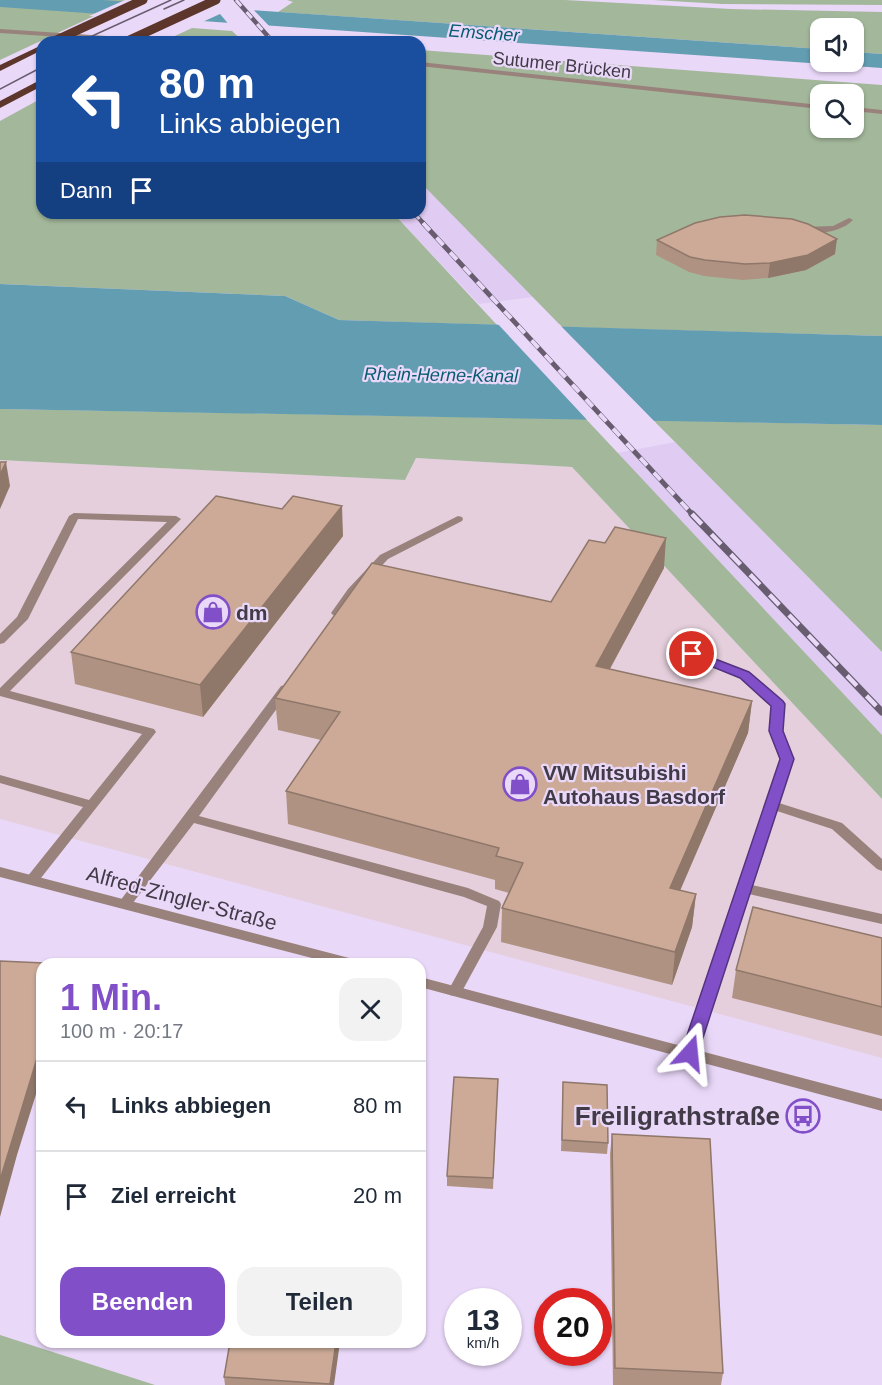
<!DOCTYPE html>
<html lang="de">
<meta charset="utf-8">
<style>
:root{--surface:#fff;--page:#f2f2f3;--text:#1f2937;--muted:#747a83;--line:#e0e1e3;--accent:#814fc7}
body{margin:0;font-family:Helvetica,sans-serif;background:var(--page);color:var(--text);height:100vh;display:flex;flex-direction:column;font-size:22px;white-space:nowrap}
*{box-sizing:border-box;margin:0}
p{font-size:20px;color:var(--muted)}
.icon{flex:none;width:33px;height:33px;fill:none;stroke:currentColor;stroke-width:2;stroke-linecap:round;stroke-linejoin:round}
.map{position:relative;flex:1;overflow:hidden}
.drawer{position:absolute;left:36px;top:958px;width:390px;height:390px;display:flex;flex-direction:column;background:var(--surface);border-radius:18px;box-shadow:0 2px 4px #0004}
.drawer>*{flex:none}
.banner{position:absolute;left:36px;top:36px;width:390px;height:183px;border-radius:18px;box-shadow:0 2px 4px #0004;background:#1a4fa0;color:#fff;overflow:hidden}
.tools{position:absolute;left:810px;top:18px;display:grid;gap:12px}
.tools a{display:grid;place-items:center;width:54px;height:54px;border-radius:12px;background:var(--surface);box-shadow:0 2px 4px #0004;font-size:30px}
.speed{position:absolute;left:444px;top:1288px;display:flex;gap:12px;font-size:30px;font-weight:700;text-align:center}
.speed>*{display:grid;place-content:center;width:78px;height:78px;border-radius:50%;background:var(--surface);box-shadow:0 2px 4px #0004;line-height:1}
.speed small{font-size:15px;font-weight:400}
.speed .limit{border:9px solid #d22;background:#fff;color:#111}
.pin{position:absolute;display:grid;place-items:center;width:51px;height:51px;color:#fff;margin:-26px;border:3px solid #fff;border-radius:50%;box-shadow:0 2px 6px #0007}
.me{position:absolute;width:66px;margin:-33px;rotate:18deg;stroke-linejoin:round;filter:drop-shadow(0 0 4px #0008)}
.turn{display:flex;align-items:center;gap:21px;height:126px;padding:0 24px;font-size:27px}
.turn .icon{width:78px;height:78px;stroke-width:2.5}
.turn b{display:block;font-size:42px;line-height:51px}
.then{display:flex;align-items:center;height:57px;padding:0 24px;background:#0003;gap:12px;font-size:22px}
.round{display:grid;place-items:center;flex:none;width:63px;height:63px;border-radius:18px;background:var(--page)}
.head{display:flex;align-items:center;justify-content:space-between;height:102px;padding:0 24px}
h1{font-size:36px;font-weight:700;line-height:45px;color:var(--accent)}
.action{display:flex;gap:12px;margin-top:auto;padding:12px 24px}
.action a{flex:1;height:69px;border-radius:18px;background:var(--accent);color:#fff;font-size:24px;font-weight:700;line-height:69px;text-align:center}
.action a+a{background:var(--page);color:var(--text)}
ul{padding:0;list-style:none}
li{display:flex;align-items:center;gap:18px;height:90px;padding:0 24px;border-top:2px solid var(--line)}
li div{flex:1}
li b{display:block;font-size:22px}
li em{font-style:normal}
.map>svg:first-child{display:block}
</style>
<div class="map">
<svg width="882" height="1385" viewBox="0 0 882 1385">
<rect width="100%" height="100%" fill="#ead8f9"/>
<!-- commercial -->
<path fill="#e5cfdc" d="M416,458L572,467L882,799V1058L0,819V460L405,480Z"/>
<!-- built -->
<g fill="#e0cbf2">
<path d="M420,182L533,297L479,304L393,213H420Z"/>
<path d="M675,442L882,652V735L617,453Z"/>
</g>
<!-- green -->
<g fill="#a3b89b" fill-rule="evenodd">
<path d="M0,0H128L0,60Z"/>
<path d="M287,0H565L731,9L882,12V54L854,52V28H820V49L278,12L293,2Z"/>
<path d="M653,0H882V5L722,4Z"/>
<path d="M192,28L232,31L244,42H162Z"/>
<path d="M420,50L882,85V336L562,327L420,182ZM820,94H854V128H820Z"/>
<path d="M42,98V213H393L497,325L339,320L285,296L0,284V121Z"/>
<path d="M0,409L586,419L882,735V799L572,467L416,458L405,480L0,460Z"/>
<path d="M653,420L882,425V652L675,442Z"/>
<path d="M0,1335L155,1385H0Z"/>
</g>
<!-- water -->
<g fill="#629db1">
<path d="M0,0H103L820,49V62H854V52L882,54V68L0,7Z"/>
<path d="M0,284L285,296L339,320L882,336V425L0,409Z"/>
</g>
<!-- pier -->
<g fill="#ead8f9">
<path d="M125,0L251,7L273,30L231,27L220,14L198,24L89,16Z"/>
<path d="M496,322L559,324L656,423L589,422Z"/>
</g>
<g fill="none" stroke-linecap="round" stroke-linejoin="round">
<!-- service -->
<g fill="#99827b" fill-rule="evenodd">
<path d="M0,29L167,40L170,42H137L0,33Z"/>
<path d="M420,62L820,105V109L420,66Z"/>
<path d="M854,107L882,110V114L854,111Z"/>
<path d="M849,218L853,220C842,232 813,237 799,229L803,227L833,226Z"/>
<path d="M74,513L176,516L181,519L10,691L154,729L156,732L37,883H27L25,880L27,877L83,807L0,783V775L89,800L142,734L0,696V688L167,522L78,519L28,619L4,643L0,644V634L17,617L69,516Z"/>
<path d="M458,516L462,517L463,519L462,521L388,559L356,593L341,615H333L331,613L348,589L380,555Z"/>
<path d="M692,650L748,672L784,704L782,731L793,759L779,803L842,823L882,859V871L877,869L832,829L777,811L752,885L882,914V924L749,894L698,1053L695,1057L690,1059L685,1057L682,1053L781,759L770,731L772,705L740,678L688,656L686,654L688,652Z"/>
<path d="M285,685L291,689L199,816L468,888L499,901L501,904L497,927L460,995L455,996L450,995L448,991L483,927L487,906L464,897L194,823L129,908H119L117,905L281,686Z"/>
</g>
<!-- tertiary -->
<g fill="#99827b" fill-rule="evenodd">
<path d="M0,867L353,959L358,960L360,964H335L0,877Z"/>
<path d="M420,977L882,1099V1111L420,987Z"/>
</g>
<!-- primary -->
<g fill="#5c352b" fill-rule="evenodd">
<path d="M42,45V50L0,71V65Z"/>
<path d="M42,79V86L0,108V101Z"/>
</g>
<!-- tram -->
<g stroke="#675d6f" stroke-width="1.5">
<path d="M164,9L184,0"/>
<path d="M79,42L171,0"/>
<path d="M0,89L42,67"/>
</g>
<!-- rail-far2 casing -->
<g stroke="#675d6f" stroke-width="4.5">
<g id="rail-far2">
<path d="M236,0L273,42"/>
<path d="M414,213L424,224"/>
</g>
</g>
<!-- rail-far1 casing -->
<g stroke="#675d6f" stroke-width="5">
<path id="rail-far1" d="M423,223L693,515"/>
</g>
<!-- rail casing -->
<g stroke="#675d6f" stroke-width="7">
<path id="rail" d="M692,514L882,712"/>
</g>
<!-- rail-far2 -->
<use href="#rail-far2" stroke="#ead8f9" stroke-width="3" stroke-dasharray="8" stroke-linecap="butt"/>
<!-- rail-far1 -->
<use href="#rail-far1" stroke="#ead8f9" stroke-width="4" stroke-dasharray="10" stroke-linecap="butt"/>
<!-- rail -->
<use href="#rail" stroke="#ead8f9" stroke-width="4.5" stroke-dasharray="14" stroke-linecap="butt"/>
<!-- primary-bridge -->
<g stroke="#5c352b" stroke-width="9">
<path d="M52,42L143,0"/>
<path d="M125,42L216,0"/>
</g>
</g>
<!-- wall -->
<g fill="#af9282">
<path d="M657,240L835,254L806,270L768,278L743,280L704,276L689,272L656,255Z"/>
<path d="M343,536L203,717L75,684L71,652Z"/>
<path d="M664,568L610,669L752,701L748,733L680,890L696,894L692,927L672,985L501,942L502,908L509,893L495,889V880L288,824L286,791L321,740L278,730L275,698L551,602Z"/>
<path d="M882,938V1036L732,998L736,970Z"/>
<path d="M498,1079L493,1189L447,1186V1176Z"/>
<path d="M563,1082L608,1143L607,1154L561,1151Z"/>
<path d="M612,1134L723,1373L721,1385H613L610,1154Z"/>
<path d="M230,1342L334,1385H225L224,1377Z"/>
</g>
<!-- shaded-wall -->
<g fill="#8f776a">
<path d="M837,239L835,254L806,270L768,278L770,263Z"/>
<path d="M6,462L10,486L0,509V475Z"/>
<path d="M342,506L343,536L203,717L200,685Z"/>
<path d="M666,538L664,568L594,698L596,666Z"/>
<path d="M752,701L748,733L667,921L670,888Z"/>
<path d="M696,894L692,927L672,985L675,952Z"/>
<path d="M42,1042V1075L17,1155L0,1217V1180Z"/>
<path d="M336,1342H340L334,1385H330Z"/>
</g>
<!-- building -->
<g fill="#ccaa97" stroke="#8f776a" stroke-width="1.5">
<path d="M745,215L792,219L808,224L837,239L808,255L770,263L745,264L705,260L690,257L657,240L695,223L720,217Z"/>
<path d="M0,462H6L0,475Z"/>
<path d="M216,496L282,509L293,496L342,506L200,685L71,652Z"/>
<path d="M615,527L666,538L596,666L752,701L670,888L696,894L675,952L502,908L523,863L496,856L499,848L286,791L340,712L275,698L372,563L551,602L589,540L605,543Z"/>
<path d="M753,907L882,938V1007L736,970Z"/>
<path d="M0,961L66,964H42V1042L0,1180Z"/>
<path d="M454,1077L498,1079L493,1178L447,1176Z"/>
<path d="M563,1082L607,1085L608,1143L562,1140Z"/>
<path d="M612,1134L710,1139L723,1373L615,1368Z"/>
<path d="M230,1342H336L330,1384L224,1377Z"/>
</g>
<!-- route -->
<path fill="#814fc7" stroke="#543381" stroke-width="1.5" d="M692,650L749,672L783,701L785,704L783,731L794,759L698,1053L696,1058L690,1060L684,1058L681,1053L780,759L769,731L771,706L740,678L688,657L686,654Z"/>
<!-- icons -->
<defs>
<g id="shop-ring" transform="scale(1.725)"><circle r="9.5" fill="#ead8f9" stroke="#814fc7" stroke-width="1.5"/><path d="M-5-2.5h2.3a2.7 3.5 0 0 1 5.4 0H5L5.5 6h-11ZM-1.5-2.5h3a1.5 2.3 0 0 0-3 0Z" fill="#814fc7"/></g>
<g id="bus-ring" transform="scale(1.725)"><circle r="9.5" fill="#ead8f9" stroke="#814fc7" stroke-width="1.5"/><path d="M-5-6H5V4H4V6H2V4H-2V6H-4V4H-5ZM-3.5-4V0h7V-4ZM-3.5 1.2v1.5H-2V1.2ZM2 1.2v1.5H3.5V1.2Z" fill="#814fc7"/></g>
</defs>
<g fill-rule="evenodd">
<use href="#shop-ring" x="213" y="612"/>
<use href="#shop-ring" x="520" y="784"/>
<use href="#bus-ring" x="803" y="1116"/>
</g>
<g text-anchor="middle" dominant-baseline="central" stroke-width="4.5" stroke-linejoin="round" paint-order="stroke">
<!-- far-water labels -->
<g font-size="18" font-style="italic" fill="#085c72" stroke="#ead8f9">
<text transform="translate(484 33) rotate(4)">Emscher</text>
<text transform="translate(441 375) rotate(1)">Rhein-Herne-Kanal</text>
</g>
<!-- far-street labels -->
<g font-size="18" fill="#413a47" stroke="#ead8f9">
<text transform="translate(562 65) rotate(6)">Sutumer Brücken</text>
</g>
<!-- poi labels -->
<g font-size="21" font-weight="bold" fill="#413a47" stroke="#ead8f9" text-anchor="start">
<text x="236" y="612">dm</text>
<text x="543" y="772">VW Mitsubishi<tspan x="543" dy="24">Autohaus Basdorf</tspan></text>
</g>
<!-- street labels -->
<g font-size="21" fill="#413a47" stroke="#ead8f9">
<text transform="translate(182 898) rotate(15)">Alfred-Zingler-Straße</text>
</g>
<!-- near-poi labels -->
<g font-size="26" font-weight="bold" fill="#413a47" stroke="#ead8f9" text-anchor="end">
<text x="780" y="1116">Freiligrathstraße</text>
</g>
</g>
</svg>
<div class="tools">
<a><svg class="icon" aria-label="sound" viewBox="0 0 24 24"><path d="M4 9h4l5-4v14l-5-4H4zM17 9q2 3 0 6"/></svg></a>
<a><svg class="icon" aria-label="search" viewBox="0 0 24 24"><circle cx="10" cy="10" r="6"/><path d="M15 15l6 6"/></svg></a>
</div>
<div class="speed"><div>13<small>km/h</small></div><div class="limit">20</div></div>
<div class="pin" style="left:692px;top:654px;background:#d93025"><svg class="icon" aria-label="arrive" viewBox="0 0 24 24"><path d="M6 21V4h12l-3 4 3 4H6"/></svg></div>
<svg class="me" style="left:690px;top:1053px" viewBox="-20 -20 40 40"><path d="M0-17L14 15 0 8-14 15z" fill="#814fc7" stroke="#fff" stroke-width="4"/></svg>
<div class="banner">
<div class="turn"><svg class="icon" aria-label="left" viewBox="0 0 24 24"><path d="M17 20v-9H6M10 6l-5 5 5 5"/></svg><div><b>80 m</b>Links abbiegen</div></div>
<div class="then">Dann<svg class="icon" aria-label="arrive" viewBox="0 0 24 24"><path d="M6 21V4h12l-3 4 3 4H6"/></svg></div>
</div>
<section class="drawer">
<div class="head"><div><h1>1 Min.</h1><p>100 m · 20:17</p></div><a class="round"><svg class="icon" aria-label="close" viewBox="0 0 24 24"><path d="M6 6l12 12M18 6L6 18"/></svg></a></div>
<ul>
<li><svg class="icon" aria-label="left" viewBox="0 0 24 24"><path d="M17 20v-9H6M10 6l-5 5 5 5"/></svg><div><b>Links abbiegen</b></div><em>80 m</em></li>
<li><svg class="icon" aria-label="arrive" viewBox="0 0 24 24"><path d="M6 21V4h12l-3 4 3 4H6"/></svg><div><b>Ziel erreicht</b></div><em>20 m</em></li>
</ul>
<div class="action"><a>Beenden</a><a>Teilen</a></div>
</section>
</div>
